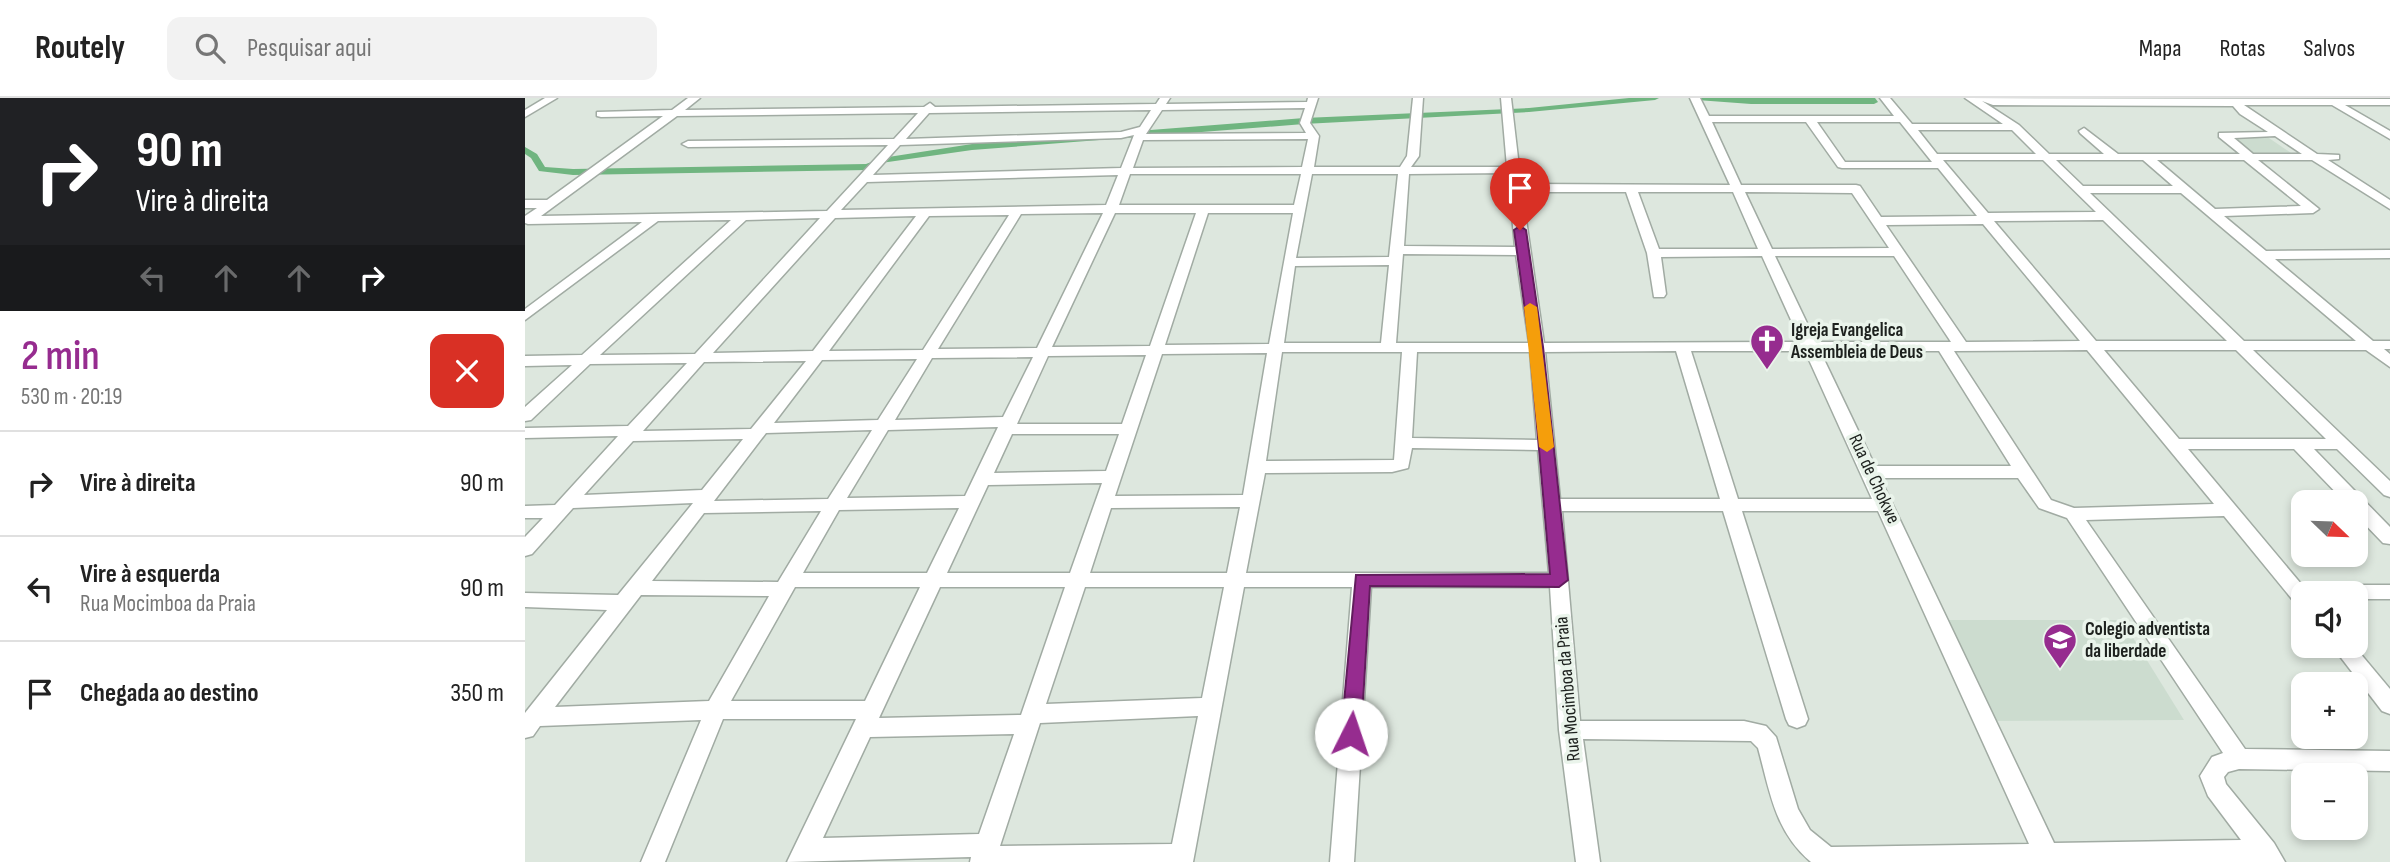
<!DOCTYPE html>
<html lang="pt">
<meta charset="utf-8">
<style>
:root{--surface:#fff;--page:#f2f2f2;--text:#222;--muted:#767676;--line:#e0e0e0;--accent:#962c8f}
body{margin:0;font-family:"Sofia Sans Condensed",sans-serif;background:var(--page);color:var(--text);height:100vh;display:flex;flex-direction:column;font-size:26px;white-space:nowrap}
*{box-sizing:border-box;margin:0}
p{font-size:23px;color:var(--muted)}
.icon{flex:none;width:38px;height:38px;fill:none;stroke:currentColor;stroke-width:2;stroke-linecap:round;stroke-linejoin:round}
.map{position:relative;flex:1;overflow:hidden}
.sheet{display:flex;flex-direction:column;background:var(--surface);width:525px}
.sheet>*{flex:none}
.guide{background:#202124;color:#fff;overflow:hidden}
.needle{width:46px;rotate:113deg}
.controls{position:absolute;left:1766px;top:392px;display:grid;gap:14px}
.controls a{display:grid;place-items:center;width:77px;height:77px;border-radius:14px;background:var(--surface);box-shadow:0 4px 10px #0003;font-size:35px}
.pin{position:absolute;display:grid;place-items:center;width:60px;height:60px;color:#fff;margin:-72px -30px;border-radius:50% 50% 50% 0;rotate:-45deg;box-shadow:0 0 7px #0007}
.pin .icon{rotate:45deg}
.me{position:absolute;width:77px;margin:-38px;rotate:4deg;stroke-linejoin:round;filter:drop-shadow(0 0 5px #0008)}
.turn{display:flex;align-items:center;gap:24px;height:147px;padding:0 21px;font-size:32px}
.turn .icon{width:91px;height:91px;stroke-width:2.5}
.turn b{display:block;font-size:49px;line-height:60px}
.lanes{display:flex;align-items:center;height:66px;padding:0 21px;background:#0003;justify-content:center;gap:35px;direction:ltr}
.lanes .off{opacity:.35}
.round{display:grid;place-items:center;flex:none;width:74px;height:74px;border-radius:14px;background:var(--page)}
.summary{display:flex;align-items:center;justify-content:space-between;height:119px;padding:0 21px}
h1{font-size:42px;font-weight:600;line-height:52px;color:var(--accent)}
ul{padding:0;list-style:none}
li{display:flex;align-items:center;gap:21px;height:105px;padding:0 21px;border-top:2px solid var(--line)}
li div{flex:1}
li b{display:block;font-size:26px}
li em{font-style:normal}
header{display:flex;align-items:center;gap:42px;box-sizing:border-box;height:98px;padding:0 35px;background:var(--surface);border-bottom:2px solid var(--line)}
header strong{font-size:33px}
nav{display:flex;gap:38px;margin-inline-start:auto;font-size:24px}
.search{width:490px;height:63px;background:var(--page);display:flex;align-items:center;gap:18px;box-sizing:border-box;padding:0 24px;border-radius:14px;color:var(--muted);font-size:26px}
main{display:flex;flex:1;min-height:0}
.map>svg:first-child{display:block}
</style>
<header>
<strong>Routely</strong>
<div class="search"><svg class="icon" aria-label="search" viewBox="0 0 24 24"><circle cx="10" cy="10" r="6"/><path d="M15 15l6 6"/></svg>Pesquisar aqui</div>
<nav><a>Mapa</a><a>Rotas</a><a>Salvos</a></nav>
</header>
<main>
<section class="sheet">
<div class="guide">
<div class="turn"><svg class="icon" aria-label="right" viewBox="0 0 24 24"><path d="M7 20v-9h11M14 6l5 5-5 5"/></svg><div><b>90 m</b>Vire à direita</div></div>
<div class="lanes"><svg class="icon off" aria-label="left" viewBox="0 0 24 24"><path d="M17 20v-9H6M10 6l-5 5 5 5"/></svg><svg class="icon off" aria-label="ahead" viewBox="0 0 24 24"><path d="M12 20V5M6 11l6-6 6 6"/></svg><svg class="icon off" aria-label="ahead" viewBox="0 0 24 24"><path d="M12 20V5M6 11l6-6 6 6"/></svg><svg class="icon" aria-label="right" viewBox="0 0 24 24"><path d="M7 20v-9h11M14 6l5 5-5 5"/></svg></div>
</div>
<div class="summary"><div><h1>2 min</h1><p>530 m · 20:19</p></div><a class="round" style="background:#d93025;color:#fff"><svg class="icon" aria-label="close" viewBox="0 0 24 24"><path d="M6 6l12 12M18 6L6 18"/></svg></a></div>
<ul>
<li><svg class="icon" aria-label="right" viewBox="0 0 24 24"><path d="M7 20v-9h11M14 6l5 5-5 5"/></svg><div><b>Vire à direita</b></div><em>90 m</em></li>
<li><svg class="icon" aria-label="left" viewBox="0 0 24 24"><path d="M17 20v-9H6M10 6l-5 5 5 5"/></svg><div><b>Vire à esquerda</b><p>Rua Mocimboa da Praia</p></div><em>90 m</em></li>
<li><svg class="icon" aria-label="arrive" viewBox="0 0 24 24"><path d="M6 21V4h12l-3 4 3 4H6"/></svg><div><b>Chegada ao destino</b></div><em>350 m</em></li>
</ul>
</section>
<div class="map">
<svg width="1865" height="764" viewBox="0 0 1865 764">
<rect width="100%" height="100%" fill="#dde7de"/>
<!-- built -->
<g fill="#ccdccf">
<path d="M1180,0H1343L1346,4H1239Z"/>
<path d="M1700,38H1741L1769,57H1727Z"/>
<path d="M1420,522H1597L1659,622L1465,623Z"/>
</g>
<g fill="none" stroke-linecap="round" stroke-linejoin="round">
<!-- canal -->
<g fill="#70b580" fill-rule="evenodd">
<path d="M1104,0H1134L1130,2L1004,14L779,26L447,52L356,65L343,72L48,77L14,73L6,60L0,56V49L12,56L20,69L48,71L341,66L357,60L447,46L779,20L1004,10Z"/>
<path d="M1168,0H1350L1353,4L1349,6H1226L1172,2Z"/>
</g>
<!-- minor casing -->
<g stroke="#a1aba3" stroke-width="3">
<g id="minor">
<path d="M20,0H32L0,19V12Z"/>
<path d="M163,0H175L160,12L399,9L405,5L410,9L631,6L635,0H645L641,6L782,4L783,0H793L785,25L794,38L789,69H875L882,58L888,0H898L894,58L886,69H982L976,0H986L996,86L1205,87L1165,0H1175L1184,18H1369L1355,0H1365L1387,26H1478L1440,0L1865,1V7H1820L1865,33V41L1807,7H1719L1792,56L1814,57V61L1803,62L1865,102V111L1787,62H1733L1794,111L1788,115L1699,118L1741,153L1865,152V160L1750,161L1848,243H1865V251H1859L1865,256V269L1841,252H1728L1865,383V399L1859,397L1812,351H1789L1865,429V446L1858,445L1830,416V404H1820L1769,351H1663L1777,487H1865V501H1830V495H1778V508L1771,506L1699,418L1561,422L1720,651L1865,653V673L1714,671L1703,674L1699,679L1701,686L1749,745L1760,764H1286C1250,734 1245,694 1233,650L1226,643L1058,641L1075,764H1051L1034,632L1025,489H846L829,764H805L827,489H719L668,764H445L446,759L262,764L331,621H198L140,764H116L176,622L15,628L8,638L0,640V615L82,512L0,509V495L93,497L168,405L48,410L7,456L0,458V439L18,420H0V408L30,407L93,338L0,340V330L103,328L162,265L65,266L6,322L0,323V309L47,267L0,268V258L57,257L206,122L133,123L0,222V211L117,124L3,126L0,125V118L12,110H0V102H22L138,18L76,19L72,18V14L147,12ZM1457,3L1468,7L1708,8L1715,16L1743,34L1694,35V39L1715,56H1593L1559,30L1554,33L1555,35L1579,56H1524L1494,27ZM780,10L775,25L781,35L621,36L637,12ZM626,12L615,29L596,34L381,41L404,15ZM393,15L369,41L163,43L157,46L163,49L363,47L302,113L16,118L152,18ZM1187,24H1281L1313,69L1317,70H1413L1452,118L1356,119L1335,88L1331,87H1216ZM1292,24H1375L1407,64H1320ZM1393,32H1487L1511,56H1412ZM609,37L596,70L348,77L375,47L596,40ZM1750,38L1777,56H1728L1709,40ZM783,41L777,69L608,70L618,42ZM1418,62H1518L1571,114L1463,115ZM1531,62H1618L1648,88H1558ZM1632,62H1719L1776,108L1690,111ZM983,75L990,149L879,148L884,76ZM605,76H776L769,107H594ZM787,76H873L864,159L771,160ZM593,77L581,107L316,112L342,84ZM997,94H1101L1122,155L1129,199H1139L1141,196L1136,159L1237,158L1276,244L1019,245ZM1113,94H1208L1233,151H1134ZM1220,94L1327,95L1364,150L1247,151ZM1565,95H1656L1831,243H1719ZM578,115L512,250L413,251L496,116ZM590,115H671L625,248L527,249ZM683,115H768L744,246L640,247ZM484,117L398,252L304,253L404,118ZM391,118L288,253L188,255L310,120ZM295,120L170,256L75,257L221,122ZM1578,122L1702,243H1571L1469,123ZM1458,126L1555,243L1441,244L1361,127ZM878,156L991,157L1004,245H871ZM1250,158H1369L1426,244H1291ZM864,167L856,245H759L770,168ZM1562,252L1689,406L1549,410L1526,402L1429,253ZM1579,252H1711L1801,341H1654ZM1151,253L1195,401H1035L1020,254ZM1166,253H1280L1347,401H1213ZM1295,253H1414L1486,368H1350ZM757,254H877L869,362L741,363ZM892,254H1005L1012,342L887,340ZM742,255L718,397L590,398L637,256ZM621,257L597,326H492L523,258ZM508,259L478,319L370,322L407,260ZM392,261L353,322L249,325L297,262ZM281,263L226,331L118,333L179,264ZM473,329L440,398L322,400L363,332ZM347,332L303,401L189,403L241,335ZM487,336H594L581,373L469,375ZM218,341L177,392L59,397L108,343ZM887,350L1013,352L1024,475H721L740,375L867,374L883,370ZM1355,380H1493L1514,410L1542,420L1698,655L1687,659L1675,678L1683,698L1716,742L1529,745ZM577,385L545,475H422L463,387ZM715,409L702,475H565L586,410ZM434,410L402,475H278L314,412ZM296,413L253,484L127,483L179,415ZM1037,413H1198L1261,621L1264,627L1272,630L1280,627L1283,621L1217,413H1353L1504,746L1306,749L1285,732L1273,711L1251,639L1241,628L1219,623H1055ZM270,489H395L340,603H206ZM415,489H540L496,617L354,620ZM560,489H699L677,600L521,606ZM116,497L244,498L184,603L30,609ZM673,618L647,746L475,748L515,625ZM489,636L454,736L298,740L345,639Z"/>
<path d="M1807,548H1829L1865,591V616L1857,613Z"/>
</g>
</g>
<!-- minor -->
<use href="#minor" fill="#fff" fill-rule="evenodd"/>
</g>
<!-- route -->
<path fill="#962c8f" stroke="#621d5d" stroke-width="2" d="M995,128L1001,132L1018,249L1043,482L1034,489L845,488L836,636L833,642L826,644L819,642L816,636L831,477L1025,476L1005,249L989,132Z"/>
<!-- slow -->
<path fill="#f59e0b" d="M1005,205L1012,209L1029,349L1022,354L1014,349L999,209Z"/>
<!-- icons -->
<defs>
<g id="church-pin" transform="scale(1.75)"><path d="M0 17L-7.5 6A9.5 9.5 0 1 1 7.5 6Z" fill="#962c8f" stroke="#eaf4eb"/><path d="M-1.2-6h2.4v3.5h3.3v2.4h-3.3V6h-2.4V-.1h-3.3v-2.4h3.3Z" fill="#fff"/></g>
<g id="school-pin" transform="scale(1.75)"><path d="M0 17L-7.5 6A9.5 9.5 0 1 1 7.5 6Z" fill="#962c8f" stroke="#eaf4eb"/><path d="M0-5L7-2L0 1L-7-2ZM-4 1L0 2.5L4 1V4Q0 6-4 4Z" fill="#fff"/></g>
</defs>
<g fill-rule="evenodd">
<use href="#church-pin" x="1242" y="243"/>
<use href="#school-pin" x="1535" y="542"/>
</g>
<g text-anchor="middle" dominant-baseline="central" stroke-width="7" stroke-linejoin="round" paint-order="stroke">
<!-- poi labels -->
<g font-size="19" font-weight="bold" fill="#1d211e" stroke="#eaf4eb" text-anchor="start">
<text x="1266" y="232">Igreja Evangelica<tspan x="1266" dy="22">Assembleia de Deus</tspan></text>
<text x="1560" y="531">Colegio adventista<tspan x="1560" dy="22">da liberdade</tspan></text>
</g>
<!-- street labels -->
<g font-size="19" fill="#1d211e" stroke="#eaf4eb">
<text transform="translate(1349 381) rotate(65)">Rua de Chokwe</text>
<text transform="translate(1043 591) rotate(-95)">Rua Mocimboa da Praia</text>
</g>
</g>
</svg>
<div class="controls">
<a><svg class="needle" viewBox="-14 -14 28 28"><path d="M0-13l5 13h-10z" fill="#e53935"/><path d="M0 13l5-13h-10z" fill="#767676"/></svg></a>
<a><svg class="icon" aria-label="sound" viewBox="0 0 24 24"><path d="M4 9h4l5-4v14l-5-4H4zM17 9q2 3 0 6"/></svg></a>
<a>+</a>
<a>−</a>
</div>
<div class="pin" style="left:995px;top:132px;background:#d93025"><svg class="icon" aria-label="arrive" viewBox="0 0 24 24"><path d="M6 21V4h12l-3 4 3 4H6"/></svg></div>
<svg class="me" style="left:826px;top:636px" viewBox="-20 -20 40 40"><circle r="19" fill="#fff"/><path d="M0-13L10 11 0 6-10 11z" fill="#962c8f"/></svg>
</div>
</main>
